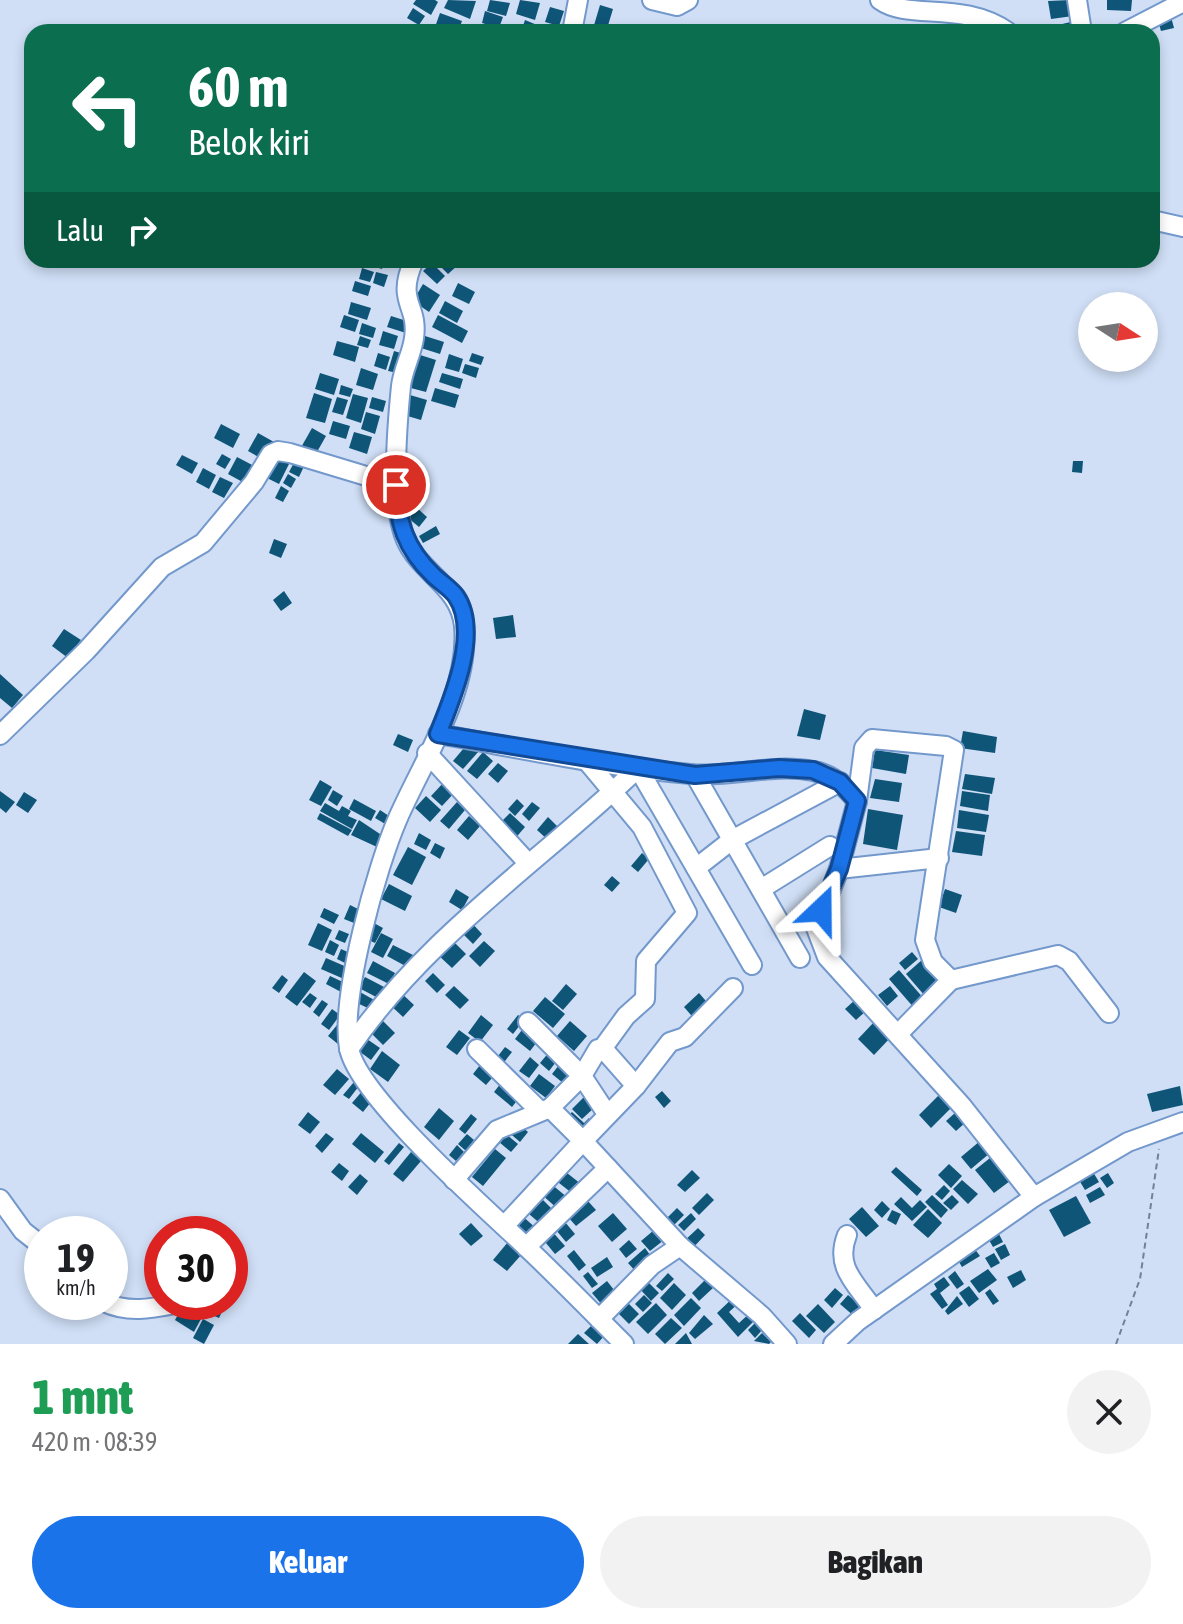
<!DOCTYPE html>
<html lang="id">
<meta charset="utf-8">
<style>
:root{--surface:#fff;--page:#f2f2f2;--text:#202124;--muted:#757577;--accent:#1a73e8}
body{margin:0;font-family:"Asap Condensed",sans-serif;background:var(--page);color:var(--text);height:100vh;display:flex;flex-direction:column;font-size:30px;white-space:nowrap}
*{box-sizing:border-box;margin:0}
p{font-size:26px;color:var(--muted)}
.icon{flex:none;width:44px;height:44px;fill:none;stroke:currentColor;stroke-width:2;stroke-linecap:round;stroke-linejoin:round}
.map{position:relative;height:1344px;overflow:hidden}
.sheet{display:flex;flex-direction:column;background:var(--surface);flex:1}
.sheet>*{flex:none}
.hud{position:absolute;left:24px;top:24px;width:1136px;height:244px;border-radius:24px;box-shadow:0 4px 12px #0003;background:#0b6e4f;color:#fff;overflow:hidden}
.needle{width:52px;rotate:102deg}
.fabs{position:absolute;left:1078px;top:292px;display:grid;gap:16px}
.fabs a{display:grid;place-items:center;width:80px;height:80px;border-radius:50%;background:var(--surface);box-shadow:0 4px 12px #0003;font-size:40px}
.speed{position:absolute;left:24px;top:1216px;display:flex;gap:16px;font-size:40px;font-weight:700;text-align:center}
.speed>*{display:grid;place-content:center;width:104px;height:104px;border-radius:50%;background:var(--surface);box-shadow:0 4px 12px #0003;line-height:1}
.speed small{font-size:20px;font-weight:400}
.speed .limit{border:12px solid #d22;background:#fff;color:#111}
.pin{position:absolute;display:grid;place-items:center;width:68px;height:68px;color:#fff;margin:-34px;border:4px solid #fff;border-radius:50%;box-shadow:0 2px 8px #0007}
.me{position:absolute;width:88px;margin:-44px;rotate:23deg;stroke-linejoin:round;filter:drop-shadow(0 0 6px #0008)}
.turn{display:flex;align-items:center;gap:28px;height:168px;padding:0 32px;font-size:36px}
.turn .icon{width:104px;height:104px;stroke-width:2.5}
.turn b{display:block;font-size:56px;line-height:68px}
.then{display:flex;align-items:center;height:76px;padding:0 32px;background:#0003;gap:16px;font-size:30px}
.round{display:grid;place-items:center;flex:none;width:84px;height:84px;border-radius:42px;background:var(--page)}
.overview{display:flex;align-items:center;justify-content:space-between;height:136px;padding:0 32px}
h1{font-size:48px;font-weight:800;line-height:60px;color:#1e9e55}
.cta{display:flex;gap:16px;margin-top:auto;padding:16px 32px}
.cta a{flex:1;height:92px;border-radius:48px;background:var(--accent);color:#fff;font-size:32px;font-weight:800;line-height:92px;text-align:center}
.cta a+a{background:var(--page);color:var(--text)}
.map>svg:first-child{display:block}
</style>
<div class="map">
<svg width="1183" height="1344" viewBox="0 0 1183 1344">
<rect width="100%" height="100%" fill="#d0dff6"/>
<!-- building -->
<g fill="#0e5578">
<path d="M416,0H435L438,2L431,15L413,4Z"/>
<path d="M448,0L476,1L470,19L444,8Z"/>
<path d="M490,0L510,3L506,16L487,11Z"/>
<path d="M520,0L540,3L535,20L516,14Z"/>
<path d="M1071,0L1073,16L1051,19L1048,1Z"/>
<path d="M1107,0H1132L1131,11L1107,10Z"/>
<path d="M600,5L613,9L606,32H592Z"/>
<path d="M550,7L564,11L559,26L545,22Z"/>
<path d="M413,8L425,16L419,25L407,18Z"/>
<path d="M485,11L503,17L499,28L482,23Z"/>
<path d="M440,13L462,21L458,32L435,27Z"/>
<path d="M1170,13L1174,28L1161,31L1157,17Z"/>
<path d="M525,20L537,25L535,32H521Z"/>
<path d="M1075,21L1077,32H1059L1058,25Z"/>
<path d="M371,260H385L382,269L369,265Z"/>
<path d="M439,260H453L458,265L448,274L436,262Z"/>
<path d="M432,263L445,276L437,284L423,271Z"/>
<path d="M362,268L374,272L370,282L359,279Z"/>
<path d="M376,272L388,275L384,287L373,283Z"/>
<path d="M355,281L371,286L368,296L352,291Z"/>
<path d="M458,283L475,292L469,304L452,296Z"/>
<path d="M423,284L440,295L429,312L413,301Z"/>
<path d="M445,301L463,311L457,323L439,313Z"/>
<path d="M351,302L371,308L367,320L348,314Z"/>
<path d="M344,315L359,320L355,332L340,327Z"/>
<path d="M438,315L468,331L462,343L432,327Z"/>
<path d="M391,316L410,322L406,333L387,327Z"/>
<path d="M362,323L376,328L373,338L359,334Z"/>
<path d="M383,331L398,336L394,349L379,345Z"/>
<path d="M360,336L371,340L368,348L357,345Z"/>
<path d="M425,336L444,342L440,354L421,348Z"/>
<path d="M337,341L359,347L355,362L333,355Z"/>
<path d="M394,351L404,354L398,373L388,371Z"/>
<path d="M378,353L390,357L386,370L374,366Z"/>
<path d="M472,353L484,357L481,365L469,361Z"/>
<path d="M417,354L436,360L426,392L407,387Z"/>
<path d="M449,354L463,359L459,372L445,368Z"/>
<path d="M465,364L479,368L476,378L462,373Z"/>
<path d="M361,368L378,374L373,390L356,385Z"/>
<path d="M320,373L339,379L334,395L315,389Z"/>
<path d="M442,373L463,379L460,389L439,382Z"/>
<path d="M341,385L353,389L350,397L339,394Z"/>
<path d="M435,388L459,395L455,408L431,401Z"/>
<path d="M314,393L332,399L325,423L306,418Z"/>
<path d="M353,394L368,398L361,423L346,418Z"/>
<path d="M410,395L427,400L421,420L404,415Z"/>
<path d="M337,397L348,400L343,415L332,412Z"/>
<path d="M372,397L386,401L383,412L369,408Z"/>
<path d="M366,412L380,416L375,434L361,429Z"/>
<path d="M333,421L350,426L346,439L329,434Z"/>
<path d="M221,424L240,434L233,448L214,438Z"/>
<path d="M312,428L326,436L313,459L299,451Z"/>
<path d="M354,432L372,437L367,454L349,448Z"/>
<path d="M258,433L274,442L264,460L248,451Z"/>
<path d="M222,454L231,459L225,469L216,464Z"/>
<path d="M182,455L198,463L192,474L176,465Z"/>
<path d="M277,455L290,462L279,484L265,477Z"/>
<path d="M237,457L258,468L248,485L228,474Z"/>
<path d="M297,457L306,462L299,477L289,472Z"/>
<path d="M1073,461H1083L1082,473L1072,472Z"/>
<path d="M203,468L216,475L209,489L196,482Z"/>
<path d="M288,474L296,479L291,488L283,483Z"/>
<path d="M220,477L233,483L224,498L212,492Z"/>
<path d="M281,486L289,491L283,502L275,498Z"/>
<path d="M416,507L427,517L419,527L407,517Z"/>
<path d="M436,526L440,534L423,543L419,536Z"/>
<path d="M274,539L287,544L281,558L269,553Z"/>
<path d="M284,591L292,603L281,611L273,600Z"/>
<path d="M513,615L516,637L496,639L493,618Z"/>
<path d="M64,629L81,640L68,658L52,646Z"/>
<path d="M0,674L23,695L12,708L0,698Z"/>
<path d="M804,709L826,715L820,740L797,736Z"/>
<path d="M963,731L997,737L995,753L960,748Z"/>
<path d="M398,734L413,740L408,752L393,745Z"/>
<path d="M469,742L479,751L463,769L453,761Z"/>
<path d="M875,750L909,755L906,774L872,768Z"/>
<path d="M483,752L493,761L477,779L467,771Z"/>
<path d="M498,763L508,771L498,783L488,774Z"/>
<path d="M965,774L995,778L992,794L962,789Z"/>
<path d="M875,779L902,783L899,802L870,798Z"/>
<path d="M320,780L332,787L321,806L309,800Z"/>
<path d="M445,781L456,791L442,806L431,796Z"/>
<path d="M333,790L343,796L337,806L328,800Z"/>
<path d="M0,791L15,802L6,813L0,808Z"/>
<path d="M962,791L990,795L988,811L960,806Z"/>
<path d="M24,792L37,800L28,813L16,805Z"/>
<path d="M426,796L441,810L430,822L415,808Z"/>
<path d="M354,799L376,811L371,821L349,809Z"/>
<path d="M517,799L524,806L515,816L508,809Z"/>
<path d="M457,802L465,810L449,829L440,821Z"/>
<path d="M532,802L540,808L529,821L522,814Z"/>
<path d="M325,803L339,811L342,806L351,811L348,816L357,820L352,829L320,811Z"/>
<path d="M868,809L903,815L897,850L863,844Z"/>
<path d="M380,810L392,818L387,825L375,818Z"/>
<path d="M959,810L989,815L986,832L957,828Z"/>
<path d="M320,813L352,830L348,836L317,819Z"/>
<path d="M510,813L525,827L513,841L497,826Z"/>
<path d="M469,816L480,826L468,840L457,830Z"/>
<path d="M548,817L560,829L549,841L537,830Z"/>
<path d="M359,820L383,836L377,847L351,835Z"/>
<path d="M956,831L985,835L982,856L952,852Z"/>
<path d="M419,833L431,840L426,850L414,844Z"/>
<path d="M435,843L445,848L440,859L430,853Z"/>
<path d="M408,847L426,857L412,885L393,875Z"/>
<path d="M642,853L649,859L638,872L631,866Z"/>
<path d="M612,876L620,883L612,892L604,885Z"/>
<path d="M389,884L412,896L405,911L381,899Z"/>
<path d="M456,889L469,897L462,910L449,902Z"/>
<path d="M945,889L962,895L956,913L939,907Z"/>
<path d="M350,905L360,910L354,923L344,919Z"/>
<path d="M324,908L339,915L334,924L320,917Z"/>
<path d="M470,921L482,934L473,944L460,931Z"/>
<path d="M372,922L383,928L375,943L364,938Z"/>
<path d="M318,923L332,930L322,951L308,945Z"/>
<path d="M339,930L349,934L345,943L335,939Z"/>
<path d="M381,933L393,939L383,958L371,952Z"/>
<path d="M451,939L466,954L452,968L437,954Z"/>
<path d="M330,940L339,945L334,956L325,952Z"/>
<path d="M484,941L495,951L480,967L469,956Z"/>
<path d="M393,945L417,957L411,969L387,956Z"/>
<path d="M341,949L350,953L345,963L337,959Z"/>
<path d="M912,952L918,959L905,970L899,963Z"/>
<path d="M326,958L349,968L344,979L321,969Z"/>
<path d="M923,959L942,981L925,996L906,974Z"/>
<path d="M373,961L395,973L389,984L367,973Z"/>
<path d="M899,970L925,1000L915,1009L889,979Z"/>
<path d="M304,972L316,981L297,1006L285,997Z"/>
<path d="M433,973L445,985L437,993L425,981Z"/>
<path d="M282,975L288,980L279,993L272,988Z"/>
<path d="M330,976L345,983L341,992L326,984Z"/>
<path d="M365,977L386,988L380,999L359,988Z"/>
<path d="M566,984L577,994L563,1010L552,1001Z"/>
<path d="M454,986L469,1000L460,1009L445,995Z"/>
<path d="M890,986L898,996L887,1006L878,995Z"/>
<path d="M398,990L414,1005L403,1017L387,1002Z"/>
<path d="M360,992L376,1001L372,1010L355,1002Z"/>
<path d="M310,993L317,998L310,1008L302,1002Z"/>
<path d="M699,993L712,1008L697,1022L684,1007Z"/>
<path d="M545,997L565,1014L553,1028L533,1011Z"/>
<path d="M856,999L867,1010L856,1020L845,1009Z"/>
<path d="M322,1000L328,1004L319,1017L313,1012Z"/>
<path d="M332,1009L340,1015L329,1030L321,1024Z"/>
<path d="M481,1015L493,1025L480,1042L468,1033Z"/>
<path d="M518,1015L524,1020L513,1034L507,1029Z"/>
<path d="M380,1018L395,1033L383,1045L368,1030Z"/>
<path d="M570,1021L587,1036L574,1051L557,1036Z"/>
<path d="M875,1021L891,1037L874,1055L858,1039Z"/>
<path d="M337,1025L347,1032L338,1044L328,1036Z"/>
<path d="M525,1026L540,1038L530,1051L515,1039Z"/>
<path d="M459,1030L470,1038L457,1055L446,1047Z"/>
<path d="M364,1037L380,1048L371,1060L356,1049Z"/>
<path d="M505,1047L512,1052L502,1065L495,1060Z"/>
<path d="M382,1051L400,1065L388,1082L370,1069Z"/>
<path d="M550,1051L559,1058L549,1071L540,1063Z"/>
<path d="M530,1057L539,1065L529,1078L519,1071Z"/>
<path d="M484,1060L498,1071L486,1085L473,1074Z"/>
<path d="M563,1060L574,1069L563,1083L552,1074Z"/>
<path d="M337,1069L349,1079L335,1095L323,1085Z"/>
<path d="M539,1074L555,1086L546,1098L530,1086Z"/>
<path d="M505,1078L523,1093L512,1107L494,1092Z"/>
<path d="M354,1082L359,1086L349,1099L343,1095Z"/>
<path d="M1180,1086L1183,1105L1152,1112L1147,1094Z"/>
<path d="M364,1089L375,1097L363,1112L352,1103Z"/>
<path d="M662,1091L671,1101L664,1108L655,1097Z"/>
<path d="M941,1093L953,1106L931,1128L919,1115Z"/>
<path d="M585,1096L595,1107L582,1119L572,1109Z"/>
<path d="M439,1108L454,1121L439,1140L424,1127Z"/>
<path d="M308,1112L320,1122L310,1134L298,1125Z"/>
<path d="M572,1112L584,1123L589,1118L593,1122L584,1132L568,1116Z"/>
<path d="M956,1112L966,1122L956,1131L946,1121Z"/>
<path d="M471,1114L477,1119L465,1134L459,1129Z"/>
<path d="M515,1121L528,1132L520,1142L507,1131Z"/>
<path d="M326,1133L334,1139L322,1153L315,1146Z"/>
<path d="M361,1133L384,1152L375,1163L352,1144Z"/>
<path d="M467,1134L474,1140L466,1151L458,1144Z"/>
<path d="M506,1134L518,1144L511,1152L499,1142Z"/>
<path d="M980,1141L990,1153L971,1169L961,1157Z"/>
<path d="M399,1143L404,1147L389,1165L384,1161Z"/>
<path d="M457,1145L464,1152L456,1161L449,1155Z"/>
<path d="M495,1149L506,1158L483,1186L472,1177Z"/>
<path d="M411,1152L421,1161L403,1182L393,1174Z"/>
<path d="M995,1154L1014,1178L994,1193L975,1170Z"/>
<path d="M339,1163L349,1171L342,1181L331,1172Z"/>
<path d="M949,1164L962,1176L951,1188L938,1175Z"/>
<path d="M896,1167L922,1190L917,1196L891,1172Z"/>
<path d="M562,1169L581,1184L573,1194L554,1179Z"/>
<path d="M692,1170L700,1178L685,1192L677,1185Z"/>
<path d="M1093,1172L1099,1182L1085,1190L1079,1180Z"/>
<path d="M1108,1173L1114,1183L1107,1188L1100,1178Z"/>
<path d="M360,1174L368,1181L357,1195L348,1187Z"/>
<path d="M962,1180L978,1194L968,1204L953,1189Z"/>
<path d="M550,1183L568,1198L558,1209L541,1194Z"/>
<path d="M944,1185L950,1191L942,1200L935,1194Z"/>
<path d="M1100,1187L1105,1195L1090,1203L1086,1195Z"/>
<path d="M707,1193L714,1200L699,1215L692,1208Z"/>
<path d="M932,1195L948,1210L941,1218L925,1202Z"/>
<path d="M952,1195L959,1202L951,1210L943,1203Z"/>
<path d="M1076,1196L1091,1223L1064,1237L1049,1210Z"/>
<path d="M901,1197L912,1208L920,1200L927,1207L912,1221L894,1204Z"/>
<path d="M543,1200L556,1213L543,1226L529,1214Z"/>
<path d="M587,1200L596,1210L576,1226L568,1217Z"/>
<path d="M882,1201L890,1209L882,1218L874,1210Z"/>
<path d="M862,1207L879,1226L866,1237L849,1219Z"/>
<path d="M677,1208L684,1215L671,1228L664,1221Z"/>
<path d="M928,1209L942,1223L928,1238L913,1225Z"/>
<path d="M892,1210L901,1214L896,1225L887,1220Z"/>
<path d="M613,1213L627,1229L612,1242L598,1226Z"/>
<path d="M691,1213L696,1219L684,1231L678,1225Z"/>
<path d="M520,1214L537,1229L530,1238L512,1224Z"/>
<path d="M560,1216L575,1234L566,1242L551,1224Z"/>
<path d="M471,1223L483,1236L471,1246L459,1234Z"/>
<path d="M660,1225L669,1236L650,1251L641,1241Z"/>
<path d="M698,1228L705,1235L690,1251L682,1243Z"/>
<path d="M550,1229L565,1246L555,1254L541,1237Z"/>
<path d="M999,1234L1003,1242L993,1247L989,1240Z"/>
<path d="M629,1240L637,1249L626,1258L619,1249Z"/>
<path d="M508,1242L522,1254L507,1271L493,1260Z"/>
<path d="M1005,1244L1010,1255L1001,1260L995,1249Z"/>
<path d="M645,1248L653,1259L637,1273L628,1263Z"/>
<path d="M974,1248L980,1256L962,1267L959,1262Z"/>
<path d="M574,1250L586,1265L579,1271L567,1256Z"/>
<path d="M994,1253L1000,1263L991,1268L985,1258Z"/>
<path d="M607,1257L613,1267L597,1277L591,1268Z"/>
<path d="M988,1269L997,1280L979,1293L970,1281Z"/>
<path d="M1021,1270L1026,1280L1013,1288L1007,1277Z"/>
<path d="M955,1271L964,1284L957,1289L948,1277Z"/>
<path d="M588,1272L598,1284L592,1288L583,1276Z"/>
<path d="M668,1273L674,1279L662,1291L656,1286Z"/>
<path d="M944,1277L950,1285L940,1293L948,1305L942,1309L930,1294L937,1289L934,1284Z"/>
<path d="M706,1279L714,1287L699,1301L692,1293Z"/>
<path d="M607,1281L618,1295L603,1306L592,1293Z"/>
<path d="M647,1281L659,1293L651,1301L639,1288Z"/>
<path d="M674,1283L686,1295L672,1310L660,1298Z"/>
<path d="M969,1286L979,1299L969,1307L959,1293Z"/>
<path d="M835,1288L843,1295L832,1308L824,1300Z"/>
<path d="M990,1289L999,1301L993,1305L985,1293Z"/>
<path d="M644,1295L652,1303L643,1312L635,1304Z"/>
<path d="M736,1295L741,1301L729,1312L739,1323L751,1312L757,1318L738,1337L717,1313Z"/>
<path d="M848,1295L863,1308L855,1317L840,1304Z"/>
<path d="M957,1296L963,1304L948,1315L945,1311Z"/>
<path d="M691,1298L701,1308L684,1326L674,1315Z"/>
<path d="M626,1301L639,1314L629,1324L616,1311Z"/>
<path d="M214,1302L224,1307L219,1318L210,1314Z"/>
<path d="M656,1303L667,1315L648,1334L636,1322Z"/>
<path d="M184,1304L203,1315L194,1332L175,1320Z"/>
<path d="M818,1304L835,1322L824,1333L806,1316Z"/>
<path d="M800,1313L816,1330L809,1338L792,1321Z"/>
<path d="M704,1315L713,1324L695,1339L689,1333Z"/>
<path d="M671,1318L682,1328L665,1344L655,1334Z"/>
<path d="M203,1319L214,1325L204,1344L193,1338Z"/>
<path d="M756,1322L763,1329L755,1338L748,1330Z"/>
<path d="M593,1324L605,1335L597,1344L584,1333Z"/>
<path d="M686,1333L692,1344H675Z"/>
<path d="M762,1333L771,1342L769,1344L754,1341Z"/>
<path d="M578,1334L589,1344H568Z"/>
</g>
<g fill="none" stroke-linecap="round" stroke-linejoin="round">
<!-- minor casing -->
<g stroke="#7398cb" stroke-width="22">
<g id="minor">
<path d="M652,0L677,6L688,0"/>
<path d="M880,0C909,21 962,0 1008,32"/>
<path d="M1077,0L1082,32"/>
<path d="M572,32L578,0"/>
<path d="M1125,32L1183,2"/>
<path d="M1152,220L1183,227"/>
<path d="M414,260C395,303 419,304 414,338C412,354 403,369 401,386C397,426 390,504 406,540C421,574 460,586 464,626C470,691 424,759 398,818C377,866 340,997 349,1048C357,1095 484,1207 522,1243C557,1276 590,1310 624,1344"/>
<path d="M438,734C523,749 606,767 691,774C732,778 772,763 813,771C833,774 844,786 857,801L839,869L816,928L827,957L962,1106L1034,1197"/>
<path d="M0,735L86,651L162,567L203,543L254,482L271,454L278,451L290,453L396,485"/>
<path d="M427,753L528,863"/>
<path d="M586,760L642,827L687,913L646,961L645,999L626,1016L602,1049"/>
<path d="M695,775L800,958"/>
<path d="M857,801L864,748L872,739L946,746L954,750L925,940L933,962L951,980L898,1034"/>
<path d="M696,868L732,840L840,782"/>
<path d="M839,869L939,858"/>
<path d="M761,889L830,846"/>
<path d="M951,980L1058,955L1069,961L1109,1013"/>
<path d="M349,1049C426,936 541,861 638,768L752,965"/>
<path d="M477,1049L540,1111"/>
<path d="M636,1086L670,1042L685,1037L733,988"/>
<path d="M608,1168L680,1246"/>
<path d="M454,1180L497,1130L550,1108L582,1076L528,1022"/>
<path d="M0,1199L23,1231L42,1246"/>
<path d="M504,1226L583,1141L550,1108"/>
<path d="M847,1235C834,1268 857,1284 874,1310"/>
<path d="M526,1247L608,1168L583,1141L636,1086L606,1052L598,1049L582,1076L607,1114"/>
<path d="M104,1302C129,1314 154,1308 180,1303"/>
<path d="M599,1319L652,1265L680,1246L762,1316L787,1344"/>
<path d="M833,1344L858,1321L1034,1197L1128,1142L1183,1122"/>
</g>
</g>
<!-- path -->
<path stroke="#728197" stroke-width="2" stroke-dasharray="6 4" stroke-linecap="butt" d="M1116,1344L1140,1279L1159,1149"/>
<!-- minor -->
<use href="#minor" stroke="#fff" stroke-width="18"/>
</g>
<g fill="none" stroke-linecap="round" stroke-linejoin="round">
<!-- route casing -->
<g stroke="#114b97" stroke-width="20">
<path id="route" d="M396,485C398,523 405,548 433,575C440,582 450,588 456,596C481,632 452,699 438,734L695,775L779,768L813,770L840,782L857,801L839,869L821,910"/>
</g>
<!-- route -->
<use href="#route" stroke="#1a73e8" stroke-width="14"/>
</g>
</svg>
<div class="fabs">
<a><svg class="needle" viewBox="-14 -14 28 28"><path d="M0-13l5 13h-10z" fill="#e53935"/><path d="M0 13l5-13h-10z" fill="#757577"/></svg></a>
</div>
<div class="speed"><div>19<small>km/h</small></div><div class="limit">30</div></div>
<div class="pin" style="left:396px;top:485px;background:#d93025"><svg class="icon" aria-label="arrive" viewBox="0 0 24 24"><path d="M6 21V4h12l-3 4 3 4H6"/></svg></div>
<svg class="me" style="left:821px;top:910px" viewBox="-20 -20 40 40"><path d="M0-17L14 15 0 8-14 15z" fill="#1a73e8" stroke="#fff" stroke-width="4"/></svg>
<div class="hud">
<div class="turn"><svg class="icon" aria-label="left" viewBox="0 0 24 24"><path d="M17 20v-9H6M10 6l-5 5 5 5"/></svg><div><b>60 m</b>Belok kiri</div></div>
<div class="then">Lalu<svg class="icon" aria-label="right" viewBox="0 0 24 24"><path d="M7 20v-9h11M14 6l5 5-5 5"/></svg></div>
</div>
</div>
<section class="sheet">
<div class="overview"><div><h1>1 mnt</h1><p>420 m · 08:39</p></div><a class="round"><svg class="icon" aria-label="close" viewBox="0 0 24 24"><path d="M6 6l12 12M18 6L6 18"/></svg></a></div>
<div class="cta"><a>Keluar</a><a>Bagikan</a></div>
</section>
